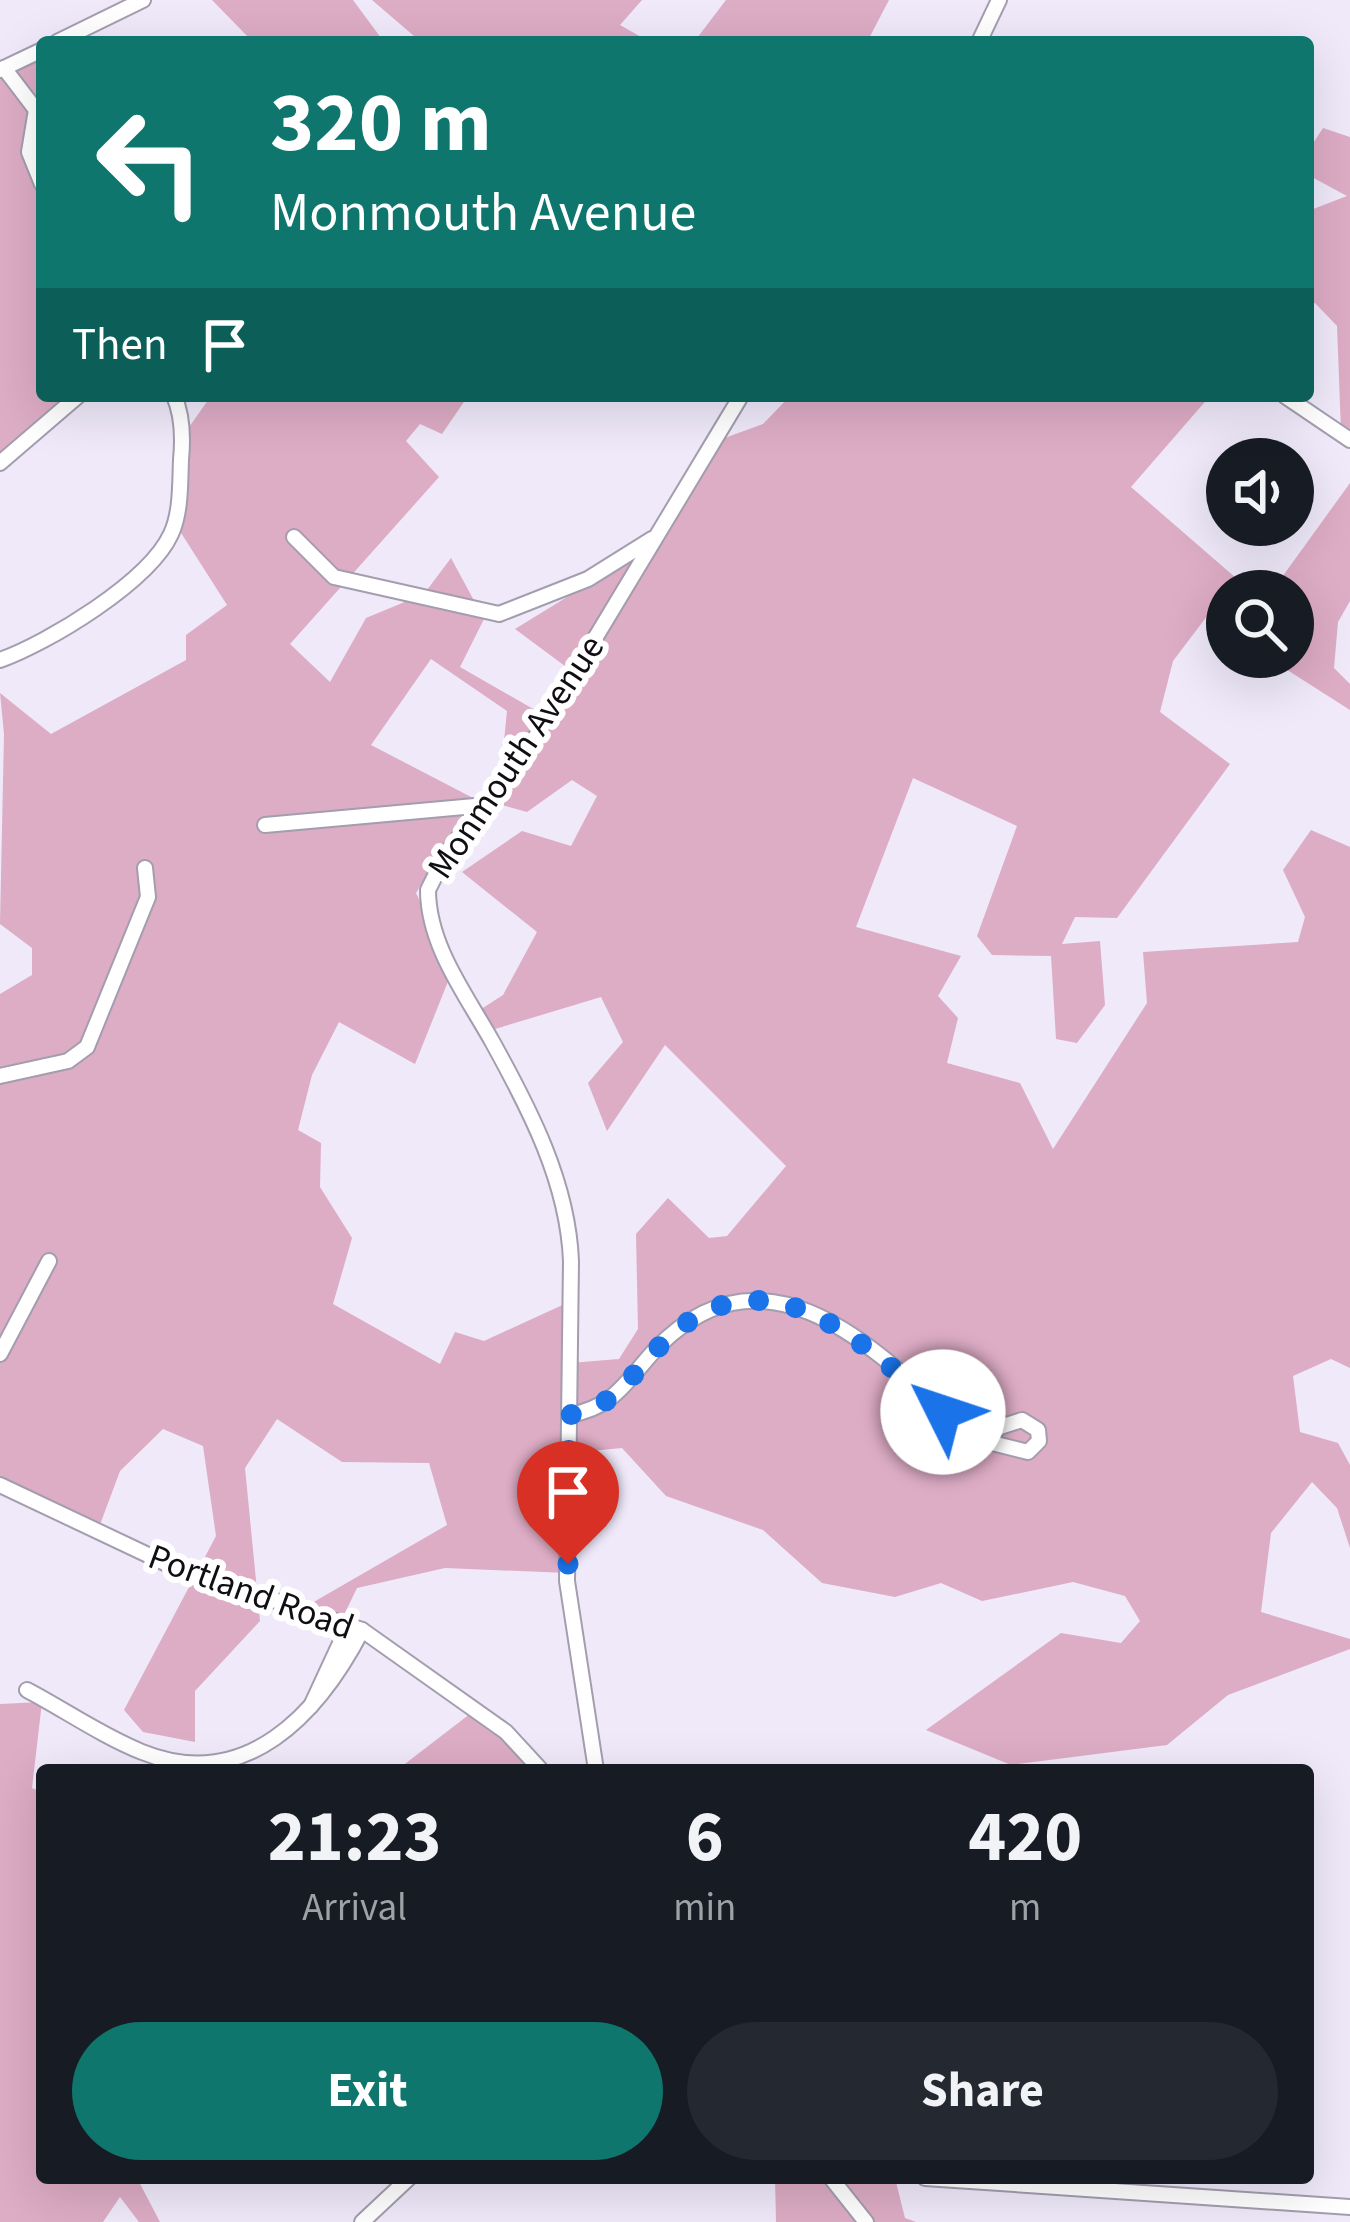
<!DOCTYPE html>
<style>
:root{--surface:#171b24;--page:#242831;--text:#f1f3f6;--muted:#9ea1a6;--accent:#0f766e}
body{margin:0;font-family:"Source Sans 3",sans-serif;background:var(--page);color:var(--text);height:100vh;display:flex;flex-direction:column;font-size:45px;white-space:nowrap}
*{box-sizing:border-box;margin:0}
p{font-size:39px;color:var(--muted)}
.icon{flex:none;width:66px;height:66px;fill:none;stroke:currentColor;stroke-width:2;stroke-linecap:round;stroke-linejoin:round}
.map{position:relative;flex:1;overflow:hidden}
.side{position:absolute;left:36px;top:1764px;width:1278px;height:420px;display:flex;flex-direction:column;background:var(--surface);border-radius:12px;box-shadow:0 12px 48px #0002}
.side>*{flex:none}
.hud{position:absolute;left:36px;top:36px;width:1278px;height:366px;border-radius:12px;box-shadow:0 12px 48px #0002;background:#0f766e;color:#fff;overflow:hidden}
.fabs{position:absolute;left:1206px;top:438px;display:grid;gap:24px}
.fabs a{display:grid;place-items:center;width:108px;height:108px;border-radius:50%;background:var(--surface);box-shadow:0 12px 48px #0002;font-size:60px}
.pin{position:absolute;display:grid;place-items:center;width:102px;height:102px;color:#fff;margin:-123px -51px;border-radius:50% 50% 50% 0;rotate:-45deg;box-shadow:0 0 12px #0007}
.pin .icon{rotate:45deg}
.me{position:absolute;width:132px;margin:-66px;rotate:311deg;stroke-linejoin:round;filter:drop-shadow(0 0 9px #0008)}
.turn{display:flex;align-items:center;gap:42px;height:252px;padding:0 36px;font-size:54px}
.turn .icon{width:156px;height:156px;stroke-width:2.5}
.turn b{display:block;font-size:84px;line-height:102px}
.then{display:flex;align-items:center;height:114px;padding:0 36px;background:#0003;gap:24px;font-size:45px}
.eta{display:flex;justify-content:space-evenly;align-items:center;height:204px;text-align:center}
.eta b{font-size:72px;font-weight:700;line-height:84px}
.cta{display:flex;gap:24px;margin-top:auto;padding:24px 36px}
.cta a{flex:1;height:138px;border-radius:72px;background:var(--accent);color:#fff;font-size:48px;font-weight:700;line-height:138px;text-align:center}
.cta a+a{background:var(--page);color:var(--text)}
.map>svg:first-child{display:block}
</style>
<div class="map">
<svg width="1350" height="2222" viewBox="0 0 1350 2222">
<rect width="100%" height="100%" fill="#efe9fa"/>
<!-- green -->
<g fill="#ddacc5" fill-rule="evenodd">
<path d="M212,0H353L384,42H253Z"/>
<path d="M372,0H642L620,25L650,42H421Z"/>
<path d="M726,0H889L867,42H694Z"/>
<path d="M42,48V396H74L0,461V72Z"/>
<path d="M1323,128L1350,137V438L1341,431L1337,326L1315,303L1308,305V211L1347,196L1308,175V151Z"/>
<path d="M211,396H468L442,434L420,424L406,441L439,477L290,644L330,682L366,618L424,594L451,558L484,619L460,667L535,710L569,669L515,629L650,546L711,443L763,424L790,396H1210L1131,487L1236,578L1173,661L1160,712L1230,764L1117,918L1075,917L1062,944L1100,941L1105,1005L1077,1043L1056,1039L1051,956L992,955L977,936L1017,826L913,778L856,927L961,956L938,996L958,1018L947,1063L1020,1083L1053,1149L1147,1003L1143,952L1298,942L1305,917L1283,870L1311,830L1350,847V1368L1331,1359L1293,1376L1300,1432L1338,1443L1350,1465V1548L1337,1508L1312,1482L1271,1533L1261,1612L1350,1639V1649L1228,1695L1167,1745L1011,1765L926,1730L1061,1633L1121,1643L1140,1621L1125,1596L1073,1582L982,1601L941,1583L895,1597L822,1583L763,1530L666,1496L622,1448L570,1453L567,1573L445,1568L357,1588L342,1619L305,1607L447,1525L429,1463L342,1462L277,1419L245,1468L260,1621L195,1691V1742L143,1732L124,1710L216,1536L203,1446L163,1429L120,1471L98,1530L0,1485V994L32,975V948L0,924L4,734L0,693L51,734L186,660V635L227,605L176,525L182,437ZM431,659L507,711L504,741L520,756L488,801L527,812L572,780L597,796L571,846L522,831L462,872L537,932L503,995L475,1013L485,1032L601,997L623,1042L588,1083L607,1131L665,1045L786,1166L727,1236L709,1238L668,1198L636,1234L638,1329L619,1359L570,1363L569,1302L484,1341L455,1332L440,1364L333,1304L352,1238L320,1187L321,1143L298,1130L312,1075L339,1022L415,1064L453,969L416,893L473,798L371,745Z"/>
<path d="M1350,483V601L1338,622L1334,668L1350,684V710L1281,666L1293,657V591H1272Z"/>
<path d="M42,1702L32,1788L42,1792V2178H137L160,2222H139L120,2197L103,2222H0V1704Z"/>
<path d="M479,1707L542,1770H397Z"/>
<path d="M775,2178H895L905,2218L916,2222H776Z"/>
</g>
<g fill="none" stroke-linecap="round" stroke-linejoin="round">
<!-- minor casing -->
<g stroke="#a39dae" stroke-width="18">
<g id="minor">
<path d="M57,42L143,0"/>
<path d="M979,42L999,0"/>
<path d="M4,68L36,110L29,152L42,184"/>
<path d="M0,70L42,50"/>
<path d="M1285,396L1350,440"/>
<path d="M0,463L78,396"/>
<path d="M294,537L334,577L499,614L588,579L652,539"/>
<path d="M0,660C48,643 149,582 171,534C181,513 180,484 181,460C183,439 183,416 174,396"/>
<path d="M265,825L486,805"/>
<path d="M0,1076L68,1061L87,1047L148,897L145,868"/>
<path d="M0,1354L49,1261"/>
<path d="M569,1415C613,1408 626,1382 654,1351C766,1232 878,1351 965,1431L988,1442L1028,1452L1039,1441L1038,1430L1022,1420L1000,1427L984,1440"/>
<path d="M0,1485L167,1564L362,1630L506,1732L541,1770"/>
<path d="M27,1690C65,1710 102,1736 142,1752C246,1794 319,1713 362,1630"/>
<path d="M311,1706L349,1624"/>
<path d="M596,1770L567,1581L571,1261C568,1183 530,1110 493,1043C467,996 428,946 428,890L446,854L535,738L741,396"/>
<path d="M831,2178L866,2222"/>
<path d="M925,2178L1350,2207"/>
<path d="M362,2222L409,2178"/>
</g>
</g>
<!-- minor -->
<use href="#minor" stroke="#fff" stroke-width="14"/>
</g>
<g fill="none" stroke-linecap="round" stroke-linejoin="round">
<!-- route -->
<path stroke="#1a73e8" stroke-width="21" stroke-dasharray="0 37.8" d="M568,1564L569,1415C612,1408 626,1382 654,1352C759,1238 857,1338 943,1412"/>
</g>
<g text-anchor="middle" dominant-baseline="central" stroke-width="12" stroke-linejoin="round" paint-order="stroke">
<!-- street labels -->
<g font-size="36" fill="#100d13" stroke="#fff">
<text transform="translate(516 757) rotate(-56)">Monmouth Avenue</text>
<text transform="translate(251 1592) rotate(20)">Portland Road</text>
</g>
</g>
</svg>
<div class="fabs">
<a><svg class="icon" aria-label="sound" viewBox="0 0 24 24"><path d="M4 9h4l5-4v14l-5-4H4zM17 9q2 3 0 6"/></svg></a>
<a><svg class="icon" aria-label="search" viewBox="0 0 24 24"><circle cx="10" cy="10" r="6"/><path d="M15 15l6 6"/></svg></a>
</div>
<div class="pin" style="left:568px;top:1564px;background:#d93025"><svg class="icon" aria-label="arrive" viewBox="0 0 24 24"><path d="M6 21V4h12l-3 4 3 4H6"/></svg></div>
<svg class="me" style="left:943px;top:1412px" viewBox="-20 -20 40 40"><circle r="19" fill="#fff"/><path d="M0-13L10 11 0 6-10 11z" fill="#1a73e8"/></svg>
<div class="hud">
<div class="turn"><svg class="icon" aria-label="left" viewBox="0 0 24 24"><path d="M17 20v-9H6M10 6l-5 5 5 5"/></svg><div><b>320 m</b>Monmouth Avenue</div></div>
<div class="then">Then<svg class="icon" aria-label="arrive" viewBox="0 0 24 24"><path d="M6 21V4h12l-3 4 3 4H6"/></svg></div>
</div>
<section class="side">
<div class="eta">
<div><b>21:23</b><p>Arrival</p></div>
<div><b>6</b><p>min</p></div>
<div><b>420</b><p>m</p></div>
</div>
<div class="cta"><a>Exit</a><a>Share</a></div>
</section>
</div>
